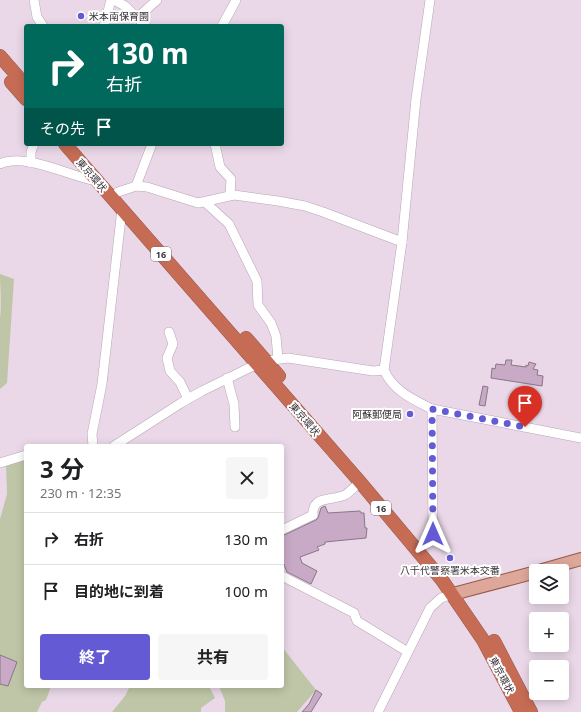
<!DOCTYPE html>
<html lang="ja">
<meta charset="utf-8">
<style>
:root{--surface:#fff;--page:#f6f6f6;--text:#202124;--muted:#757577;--line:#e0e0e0;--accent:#645bd4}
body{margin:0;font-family:"Noto Sans","Noto Sans JP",sans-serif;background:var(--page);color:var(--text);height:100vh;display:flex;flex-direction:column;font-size:15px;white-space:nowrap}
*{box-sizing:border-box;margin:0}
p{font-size:13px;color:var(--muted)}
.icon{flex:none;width:22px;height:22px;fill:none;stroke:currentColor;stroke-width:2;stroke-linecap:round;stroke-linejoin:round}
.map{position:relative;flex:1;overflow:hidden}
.panel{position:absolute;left:24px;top:444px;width:260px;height:244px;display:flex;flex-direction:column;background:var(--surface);border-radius:4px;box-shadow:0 2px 10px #0003}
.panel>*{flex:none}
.guide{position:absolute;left:24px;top:24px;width:260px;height:122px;border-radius:4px;box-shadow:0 2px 10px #0003;background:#00695c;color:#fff;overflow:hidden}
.tools{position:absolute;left:529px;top:564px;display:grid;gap:8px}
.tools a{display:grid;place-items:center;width:40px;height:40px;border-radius:4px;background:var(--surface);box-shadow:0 2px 10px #0003;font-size:20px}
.pin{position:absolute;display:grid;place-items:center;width:34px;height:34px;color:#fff;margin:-41px -17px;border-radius:50% 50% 50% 0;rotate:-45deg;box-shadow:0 0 4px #0007}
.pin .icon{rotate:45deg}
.me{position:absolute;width:44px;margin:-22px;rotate:0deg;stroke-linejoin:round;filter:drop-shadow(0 0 3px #0008)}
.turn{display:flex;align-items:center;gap:14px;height:84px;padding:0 16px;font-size:18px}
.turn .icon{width:52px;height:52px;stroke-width:2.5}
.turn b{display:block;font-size:28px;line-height:34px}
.then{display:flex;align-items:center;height:38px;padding:0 16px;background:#0003;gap:8px;font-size:15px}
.round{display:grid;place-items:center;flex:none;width:42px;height:42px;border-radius:4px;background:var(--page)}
.headline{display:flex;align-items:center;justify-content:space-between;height:68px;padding:0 16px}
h1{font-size:24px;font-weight:700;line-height:30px}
.cta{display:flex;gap:8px;margin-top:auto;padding:8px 16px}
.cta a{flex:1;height:46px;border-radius:4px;background:var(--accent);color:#fff;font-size:16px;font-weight:700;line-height:46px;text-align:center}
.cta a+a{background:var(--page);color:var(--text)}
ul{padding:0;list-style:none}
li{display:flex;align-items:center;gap:12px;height:52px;padding:0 16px;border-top:1px solid var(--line)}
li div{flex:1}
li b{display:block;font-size:15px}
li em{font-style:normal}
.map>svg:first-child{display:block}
</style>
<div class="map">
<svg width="581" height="712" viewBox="0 0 581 712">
<rect width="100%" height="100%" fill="#ead8e8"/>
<!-- green -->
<g fill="#bfc6a7">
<path d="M0,274L14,279L7,383L0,389V317C2,309 0,284 0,274Z"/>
<path d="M26,458V686H51L46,700L42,702L37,712H0V519L7,494L6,464Z"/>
<path d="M282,647L316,690L297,712H225V701L219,686H282Z"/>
<path d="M130,686H209L215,698L201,708V712H112L125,696Z"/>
</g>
<!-- building -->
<g fill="#c9aac6" stroke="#887786">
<path d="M506,360H512L511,365L526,367V365L528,366L529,362L536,364L533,369L538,370L537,375L543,376L542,386L491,378L492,368L495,369L496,364L505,365Z"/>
<path d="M483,386L488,387L485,406L479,405Z"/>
<path d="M325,506L328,513L360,511L361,513H364L365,528H367L366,538L325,542V544L317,547L319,550L300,557L302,563L317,571L311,584L287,572L282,560V536L316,520L318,518L321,508Z"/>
<path d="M0,655L17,662L8,686L0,684Z"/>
<path d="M316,690L322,694L311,712H302L309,704Z"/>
</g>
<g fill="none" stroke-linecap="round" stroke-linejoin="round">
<!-- minor casing -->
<g stroke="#b7a5b5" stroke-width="10">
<g id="minor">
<path d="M34,0L37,17L43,26"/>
<path d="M114,0L125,6L146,26"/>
<path d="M430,0L416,99L402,242L384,370C393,391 414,400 432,409L581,438"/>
<path d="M137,18L157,0"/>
<path d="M104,26L111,0"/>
<path d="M222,26L236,0"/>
<path d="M215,144L220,167L231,179L230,195"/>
<path d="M31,163V152L34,144"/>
<path d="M0,164C25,152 71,177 97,181"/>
<path d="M136,186L152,144"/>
<path d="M118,192L136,186L147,187L198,203L234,195L278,201L305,206L323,212L402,242"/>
<path d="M206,203L229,224L257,281L258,305L271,323L276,336L278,359"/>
<path d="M169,332L173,344L167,358L170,371L180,382L188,399"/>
<path d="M227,378L234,404L235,427"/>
<path d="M93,446L92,434L102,384L122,209"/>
<path d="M114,446L181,403L202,391L251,367L273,360L288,358L373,371L384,370"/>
<path d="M0,463L26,455"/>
<path d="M313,515C312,495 332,501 345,495C350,492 355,486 360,482"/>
<path d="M282,530L313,515"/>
<path d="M424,545L430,540L433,534L432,409"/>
<path d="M282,576L354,613L357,621L408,652"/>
<path d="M378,712L430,608L441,598L453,594"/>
</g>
</g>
<!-- major casing -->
<g stroke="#95584b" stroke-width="14">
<g id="major">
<path d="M539,571L581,559"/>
<path d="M453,594L536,572"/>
</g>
</g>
<!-- highway casing -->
<g stroke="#95584b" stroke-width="14">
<g id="highway">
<path d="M0,56L26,86"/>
<path d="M11,82L26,99"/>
<path d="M65,144L360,482L442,580L483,640L521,712"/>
<path d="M246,338L279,376"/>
<path d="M494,641L531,712"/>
</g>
</g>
<!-- minor -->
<use href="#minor" stroke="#fff" stroke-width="9"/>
<!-- major -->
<use href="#major" stroke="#dda799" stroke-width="12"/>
<!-- highway -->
<use href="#highway" stroke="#c66c55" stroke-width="13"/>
</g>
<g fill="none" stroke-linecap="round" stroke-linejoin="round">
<!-- route -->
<path stroke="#645bd4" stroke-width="7" stroke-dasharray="0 12.6" d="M433,534L432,409L525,427"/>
</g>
<!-- markers -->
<g fill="#645bd4" stroke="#fff" stroke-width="1.5">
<circle cx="81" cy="16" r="4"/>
<circle cx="410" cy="414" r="4"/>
<circle cx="450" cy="558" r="4"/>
</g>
<g text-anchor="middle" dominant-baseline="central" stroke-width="4" stroke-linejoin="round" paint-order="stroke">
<!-- shield labels -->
<g fill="#fff" stroke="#747074" stroke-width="1">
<rect x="151" y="247" width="20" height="14" rx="3"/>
<rect x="371" y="501" width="20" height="14" rx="3"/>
</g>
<g font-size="9" font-weight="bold" fill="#393238">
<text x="161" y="254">16</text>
<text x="381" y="508">16</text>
</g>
<!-- poi labels -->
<g font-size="10" fill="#393238" stroke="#fff" text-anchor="start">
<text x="89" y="16">米本南保育園</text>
<text x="402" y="414" text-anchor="end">阿蘇郵便局</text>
<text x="450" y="570" text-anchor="middle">八千代警察署米本交番</text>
</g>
<!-- street labels -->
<g font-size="10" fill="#393238" stroke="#fff">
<text transform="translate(92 175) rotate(49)">東京環状</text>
<text transform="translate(305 419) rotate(49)">東京環状</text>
<text transform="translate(502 675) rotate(62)">東京環状</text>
</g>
</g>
</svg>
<div class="tools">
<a><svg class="icon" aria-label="layers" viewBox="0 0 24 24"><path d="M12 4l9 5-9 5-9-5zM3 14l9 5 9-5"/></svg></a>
<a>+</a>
<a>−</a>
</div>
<div class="pin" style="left:525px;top:427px;background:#d93025"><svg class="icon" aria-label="arrive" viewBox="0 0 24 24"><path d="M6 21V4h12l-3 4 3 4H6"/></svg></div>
<svg class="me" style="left:433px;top:534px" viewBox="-20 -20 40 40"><path d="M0-17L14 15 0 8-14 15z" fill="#645bd4" stroke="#fff" stroke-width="4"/></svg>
<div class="guide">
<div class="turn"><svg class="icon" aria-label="right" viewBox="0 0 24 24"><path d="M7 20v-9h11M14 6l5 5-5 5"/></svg><div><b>130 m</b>右折</div></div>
<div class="then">その先<svg class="icon" aria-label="arrive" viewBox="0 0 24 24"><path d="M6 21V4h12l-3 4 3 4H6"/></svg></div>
</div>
<section class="panel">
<div class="headline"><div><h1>3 分</h1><p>230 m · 12:35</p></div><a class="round"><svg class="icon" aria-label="close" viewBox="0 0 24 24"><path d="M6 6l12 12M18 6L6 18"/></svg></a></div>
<ul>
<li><svg class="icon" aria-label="right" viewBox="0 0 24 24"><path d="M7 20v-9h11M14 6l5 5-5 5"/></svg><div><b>右折</b></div><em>130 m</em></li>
<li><svg class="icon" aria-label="arrive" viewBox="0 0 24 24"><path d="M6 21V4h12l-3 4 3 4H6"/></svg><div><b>目的地に到着</b></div><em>100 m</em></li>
</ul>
<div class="cta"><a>終了</a><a>共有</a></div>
</section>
</div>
